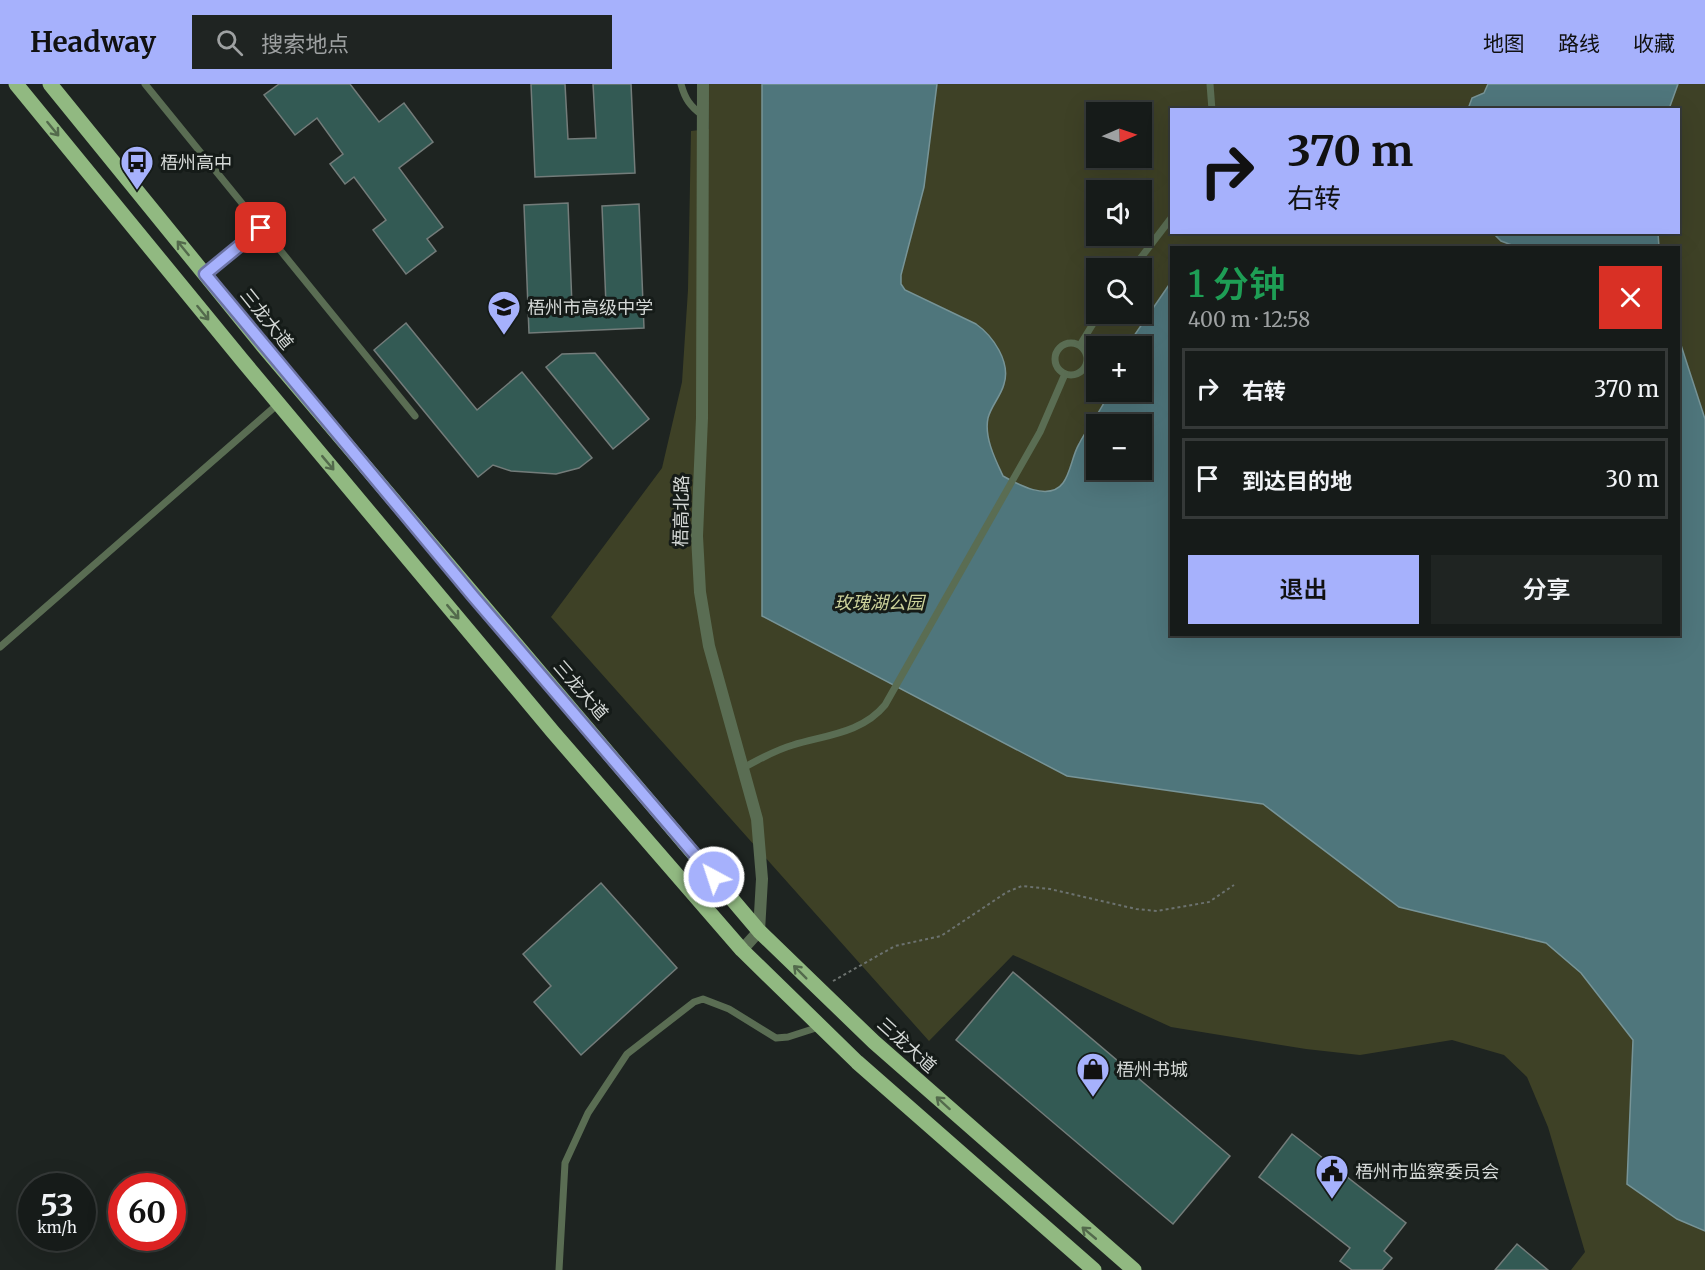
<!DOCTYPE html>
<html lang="zh">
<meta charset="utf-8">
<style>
:root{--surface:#161b19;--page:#1f2422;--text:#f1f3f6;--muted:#9ea1a2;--line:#353938;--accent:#a6b1fc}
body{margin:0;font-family:Merriweather,"Noto Sans SC",serif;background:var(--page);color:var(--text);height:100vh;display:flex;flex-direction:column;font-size:22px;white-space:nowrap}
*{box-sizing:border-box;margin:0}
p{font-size:20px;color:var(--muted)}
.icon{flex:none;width:33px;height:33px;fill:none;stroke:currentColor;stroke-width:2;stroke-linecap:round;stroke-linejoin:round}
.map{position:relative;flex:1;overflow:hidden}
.details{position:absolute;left:1170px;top:162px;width:510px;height:390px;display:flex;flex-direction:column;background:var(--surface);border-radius:0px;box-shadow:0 6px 24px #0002,0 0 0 2px var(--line)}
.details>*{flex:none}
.hud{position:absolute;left:1170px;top:24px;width:510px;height:126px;border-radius:0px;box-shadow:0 6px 24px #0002,0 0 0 2px var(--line);background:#a6b1fc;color:#111;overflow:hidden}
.needle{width:39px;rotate:88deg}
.tools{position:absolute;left:1086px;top:18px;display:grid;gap:12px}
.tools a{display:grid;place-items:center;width:66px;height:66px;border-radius:0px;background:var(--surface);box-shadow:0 6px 24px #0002,0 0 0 2px var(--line);font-size:30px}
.speed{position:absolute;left:18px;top:1089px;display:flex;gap:12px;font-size:30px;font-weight:700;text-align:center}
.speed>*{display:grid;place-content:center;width:78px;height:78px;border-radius:50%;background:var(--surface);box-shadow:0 6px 24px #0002,0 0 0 2px var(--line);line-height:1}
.speed small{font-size:15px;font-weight:400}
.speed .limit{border:9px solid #d22;background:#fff;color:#111}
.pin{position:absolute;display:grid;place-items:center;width:51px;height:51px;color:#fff;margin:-26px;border-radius:12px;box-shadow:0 3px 9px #0006}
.me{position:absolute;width:66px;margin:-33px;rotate:320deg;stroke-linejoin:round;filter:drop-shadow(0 0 4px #0008)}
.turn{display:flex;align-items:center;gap:21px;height:126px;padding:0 18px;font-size:27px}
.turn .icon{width:78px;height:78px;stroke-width:2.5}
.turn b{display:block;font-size:42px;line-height:51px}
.round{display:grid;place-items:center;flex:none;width:63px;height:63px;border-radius:0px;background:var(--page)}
.overview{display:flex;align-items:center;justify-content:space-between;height:102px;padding:0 18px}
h1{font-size:36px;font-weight:600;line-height:45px;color:#1e9e55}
.primary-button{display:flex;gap:12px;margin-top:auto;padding:12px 18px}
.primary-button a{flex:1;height:69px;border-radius:0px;background:var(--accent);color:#111;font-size:24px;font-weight:600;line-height:69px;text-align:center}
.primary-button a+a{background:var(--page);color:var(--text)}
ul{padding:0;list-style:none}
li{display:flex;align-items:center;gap:18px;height:81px;margin:0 12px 9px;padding:0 6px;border:3px solid var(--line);border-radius:0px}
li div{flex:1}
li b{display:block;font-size:22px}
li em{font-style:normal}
header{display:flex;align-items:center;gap:36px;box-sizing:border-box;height:84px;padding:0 30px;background:var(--accent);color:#111}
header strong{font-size:28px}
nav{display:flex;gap:33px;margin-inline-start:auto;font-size:21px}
.search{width:420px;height:54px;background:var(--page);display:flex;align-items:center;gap:15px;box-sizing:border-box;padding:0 21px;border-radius:0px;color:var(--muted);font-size:22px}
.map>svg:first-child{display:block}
</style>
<header>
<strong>Headway</strong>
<div class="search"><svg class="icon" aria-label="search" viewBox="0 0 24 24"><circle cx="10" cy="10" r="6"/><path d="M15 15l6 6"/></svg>搜索地点</div>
<nav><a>地图</a><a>路线</a><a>收藏</a></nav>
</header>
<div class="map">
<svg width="1705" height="1186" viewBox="0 0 1705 1186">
<rect width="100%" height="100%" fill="#1e2421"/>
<!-- green -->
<path fill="#3e4126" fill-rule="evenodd" d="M708,0H1705V1186H1571L1585,1168L1548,1043L1527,993L1504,971L1452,956L1360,971L1306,965L1171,943L1013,871L929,957L551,533L662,384L682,298L688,206L691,47L709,45ZM1172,26H1678V148H1172ZM1096,28H1142V74H1096ZM1096,106H1142V152H1096ZM1172,164H1678V550H1172ZM1096,184H1142V230H1096ZM1096,262H1142V308H1096ZM1096,340H1142V386H1096Z"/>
<!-- water -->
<g fill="#4f767c" stroke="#779497" stroke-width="1.5" fill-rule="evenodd">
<path d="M762,0H937L924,103L901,191V200L905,206L976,240C993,252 1011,278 1004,300C1001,312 991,322 988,334C984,353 995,375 1003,392C1017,400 1049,418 1063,399C1071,388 1072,372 1079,360C1088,342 1102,327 1109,308H1142V262H1127L1171,198L1172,550H1678L1679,255L1705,335V1147L1677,1135L1627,1100L1633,956L1581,889L1546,859L1399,823L1263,720L1067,692L762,532ZM1096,340H1142V386H1096Z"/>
<path d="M1488,0H1678L1669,25H1468L1472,14L1484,9Z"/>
<path d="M1493,149H1658L1659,163H1517L1501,157Z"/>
</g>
<!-- building -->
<g fill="#335a54" stroke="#737c7a" stroke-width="1.5">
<path d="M279,0H350L379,38L404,19L433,58L399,84L443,143L427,155L436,167L406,190L373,146L386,136L354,93L345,100L330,80L343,70L317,34L295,51L264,11Z"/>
<path d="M531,0H565L568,55L596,54L593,0H631L635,89L535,93Z"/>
<path d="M568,119L572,222L606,221L602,122L639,120L644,244L529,249L524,121Z"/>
<path d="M406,239L477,326L522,288L592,374L579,384L556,390L511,387L493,381L478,393L374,266Z"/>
<path d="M595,269L649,335L613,365L546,283L562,270Z"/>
<path d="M601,799L677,884L581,971L534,918L551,902L523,870Z"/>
<path d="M1013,888L1230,1072L1173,1140L956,956Z"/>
<path d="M1292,1050L1406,1139L1384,1167L1392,1174L1382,1186H1352L1340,1177L1350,1164L1259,1093Z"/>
<path d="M1517,1160L1548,1186H1495Z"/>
</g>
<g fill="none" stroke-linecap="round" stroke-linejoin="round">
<!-- path -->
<path stroke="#6c726f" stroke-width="2" stroke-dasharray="3 3" stroke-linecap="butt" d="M833,897L895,862L941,852L1007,808L1022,802L1050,805L1136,825L1157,827L1209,818L1234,801"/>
<!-- service -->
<g stroke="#5a6d53" stroke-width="7">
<path d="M145,0L415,332"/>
<path d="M681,0C685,15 690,22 702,31"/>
<path d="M1210,0L1212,26"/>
<path d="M1133,184L1172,133"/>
<path d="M205,190L261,144"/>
<circle cx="1071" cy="275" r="16"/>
<path d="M1080,261L1099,230"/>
<path d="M0,563L278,320"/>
<path d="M743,684C760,675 775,666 793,661C826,651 862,649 885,621L1040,348L1065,290"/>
<path d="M559,1186L565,1079L588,1029L627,970L694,918L703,915L729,925L776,954L788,953L819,943"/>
</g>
<!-- minor -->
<path stroke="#5a6d53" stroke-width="12" d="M703,0L702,334L697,452L700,508L709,562L757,735L762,795L759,847L742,866"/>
<!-- primary -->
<g stroke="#91b981" stroke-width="15">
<path d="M16,0L242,276L553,648L742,866L857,978L1094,1186"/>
<path d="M50,0L263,262L759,847L874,958L1134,1186"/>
</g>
</g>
<!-- one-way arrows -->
<defs><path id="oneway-shaft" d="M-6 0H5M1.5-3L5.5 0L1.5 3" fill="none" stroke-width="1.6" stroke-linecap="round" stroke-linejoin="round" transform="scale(1.5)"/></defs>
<g stroke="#536a4c">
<use href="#oneway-shaft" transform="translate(53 45) rotate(51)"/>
<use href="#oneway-shaft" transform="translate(183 164) rotate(-129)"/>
<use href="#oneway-shaft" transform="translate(203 229) rotate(51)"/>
<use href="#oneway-shaft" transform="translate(328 379) rotate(50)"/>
<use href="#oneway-shaft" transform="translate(453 528) rotate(50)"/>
<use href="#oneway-shaft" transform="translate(800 888) rotate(-135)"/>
<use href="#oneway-shaft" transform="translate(943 1019) rotate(-138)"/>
<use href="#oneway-shaft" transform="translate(1089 1149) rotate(-140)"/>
</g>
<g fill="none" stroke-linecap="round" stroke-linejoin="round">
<!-- route casing -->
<g stroke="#6c73a4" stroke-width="15">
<path id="route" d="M261,144L205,190L473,512L714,793"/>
</g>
<!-- route -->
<use href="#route" stroke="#a6b1fc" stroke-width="10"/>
</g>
<!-- icons -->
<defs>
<g id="bus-pin" transform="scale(1.725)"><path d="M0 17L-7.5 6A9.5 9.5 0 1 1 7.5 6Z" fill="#a6b1fc" stroke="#151b18"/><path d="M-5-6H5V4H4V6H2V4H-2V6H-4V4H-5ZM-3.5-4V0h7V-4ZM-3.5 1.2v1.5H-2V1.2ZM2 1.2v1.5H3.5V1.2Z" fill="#111"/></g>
<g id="school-pin" transform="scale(1.725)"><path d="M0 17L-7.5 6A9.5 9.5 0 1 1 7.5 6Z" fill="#a6b1fc" stroke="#151b18"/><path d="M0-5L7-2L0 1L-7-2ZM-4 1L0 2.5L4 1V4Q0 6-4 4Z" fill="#111"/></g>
<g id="shop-pin" transform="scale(1.725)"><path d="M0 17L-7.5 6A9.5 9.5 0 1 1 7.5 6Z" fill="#a6b1fc" stroke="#151b18"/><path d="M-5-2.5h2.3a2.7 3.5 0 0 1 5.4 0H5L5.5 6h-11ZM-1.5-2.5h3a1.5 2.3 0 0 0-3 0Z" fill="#111"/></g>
<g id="civic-pin" transform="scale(1.725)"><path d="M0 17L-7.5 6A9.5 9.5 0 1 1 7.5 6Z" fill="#a6b1fc" stroke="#151b18"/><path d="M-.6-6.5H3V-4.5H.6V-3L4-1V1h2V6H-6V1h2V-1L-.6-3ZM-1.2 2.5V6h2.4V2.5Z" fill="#111"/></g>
</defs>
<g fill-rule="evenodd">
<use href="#bus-pin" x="137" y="78"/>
<use href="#school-pin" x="504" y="223"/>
<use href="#shop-pin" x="1093" y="985"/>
<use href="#civic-pin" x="1332" y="1087"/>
</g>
<g text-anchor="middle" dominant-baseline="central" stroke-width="6" stroke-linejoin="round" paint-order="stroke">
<!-- poi labels -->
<g font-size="18" fill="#d5d9d7" stroke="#151b18" text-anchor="start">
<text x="160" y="78">梧州高中</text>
<text x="527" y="223">梧州市高级中学</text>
<text x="1116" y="985">梧州书城</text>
<text x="1355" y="1087">梧州市监察委员会</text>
</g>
<!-- street labels -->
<g font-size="18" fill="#d5d9d7" stroke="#151b18">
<text transform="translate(267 235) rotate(51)">三龙大道</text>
<text transform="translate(681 427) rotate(-89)">梧高北路</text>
<text transform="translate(581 606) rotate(49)">三龙大道</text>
<text transform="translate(907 961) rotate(42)">三龙大道</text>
</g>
<!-- park labels -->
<g font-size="18" font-style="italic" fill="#cdd39b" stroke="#151b18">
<text x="879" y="518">玫瑰湖公园</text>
</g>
</g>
</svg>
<div class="tools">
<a><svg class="needle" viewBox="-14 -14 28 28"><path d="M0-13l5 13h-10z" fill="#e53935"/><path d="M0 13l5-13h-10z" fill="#9ea1a2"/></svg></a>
<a><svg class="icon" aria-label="sound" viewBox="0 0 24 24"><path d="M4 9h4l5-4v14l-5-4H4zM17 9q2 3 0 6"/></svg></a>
<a><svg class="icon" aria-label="search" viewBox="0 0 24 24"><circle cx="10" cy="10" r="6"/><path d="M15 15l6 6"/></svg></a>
<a>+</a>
<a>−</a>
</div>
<div class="speed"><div>53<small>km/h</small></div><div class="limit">60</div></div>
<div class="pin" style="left:261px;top:144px;background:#d93025"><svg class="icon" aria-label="arrive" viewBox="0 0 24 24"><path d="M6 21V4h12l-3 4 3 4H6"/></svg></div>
<svg class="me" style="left:714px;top:793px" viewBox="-20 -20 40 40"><circle r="17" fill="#a6b1fc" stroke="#fff" stroke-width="3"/><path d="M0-11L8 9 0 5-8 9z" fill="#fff"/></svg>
<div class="hud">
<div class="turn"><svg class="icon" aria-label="right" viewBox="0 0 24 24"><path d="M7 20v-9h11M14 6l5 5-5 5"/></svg><div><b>370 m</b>右转</div></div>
</div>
<section class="details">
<div class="overview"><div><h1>1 分钟</h1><p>400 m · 12:58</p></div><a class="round" style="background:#d93025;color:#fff"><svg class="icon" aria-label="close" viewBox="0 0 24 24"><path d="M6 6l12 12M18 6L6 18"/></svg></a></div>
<ul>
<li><svg class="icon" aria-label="right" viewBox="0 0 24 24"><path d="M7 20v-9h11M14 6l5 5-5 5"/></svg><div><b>右转</b></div><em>370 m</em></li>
<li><svg class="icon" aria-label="arrive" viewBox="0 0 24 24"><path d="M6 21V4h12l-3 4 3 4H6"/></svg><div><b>到达目的地</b></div><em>30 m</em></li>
</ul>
<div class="primary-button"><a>退出</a><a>分享</a></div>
</section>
</div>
